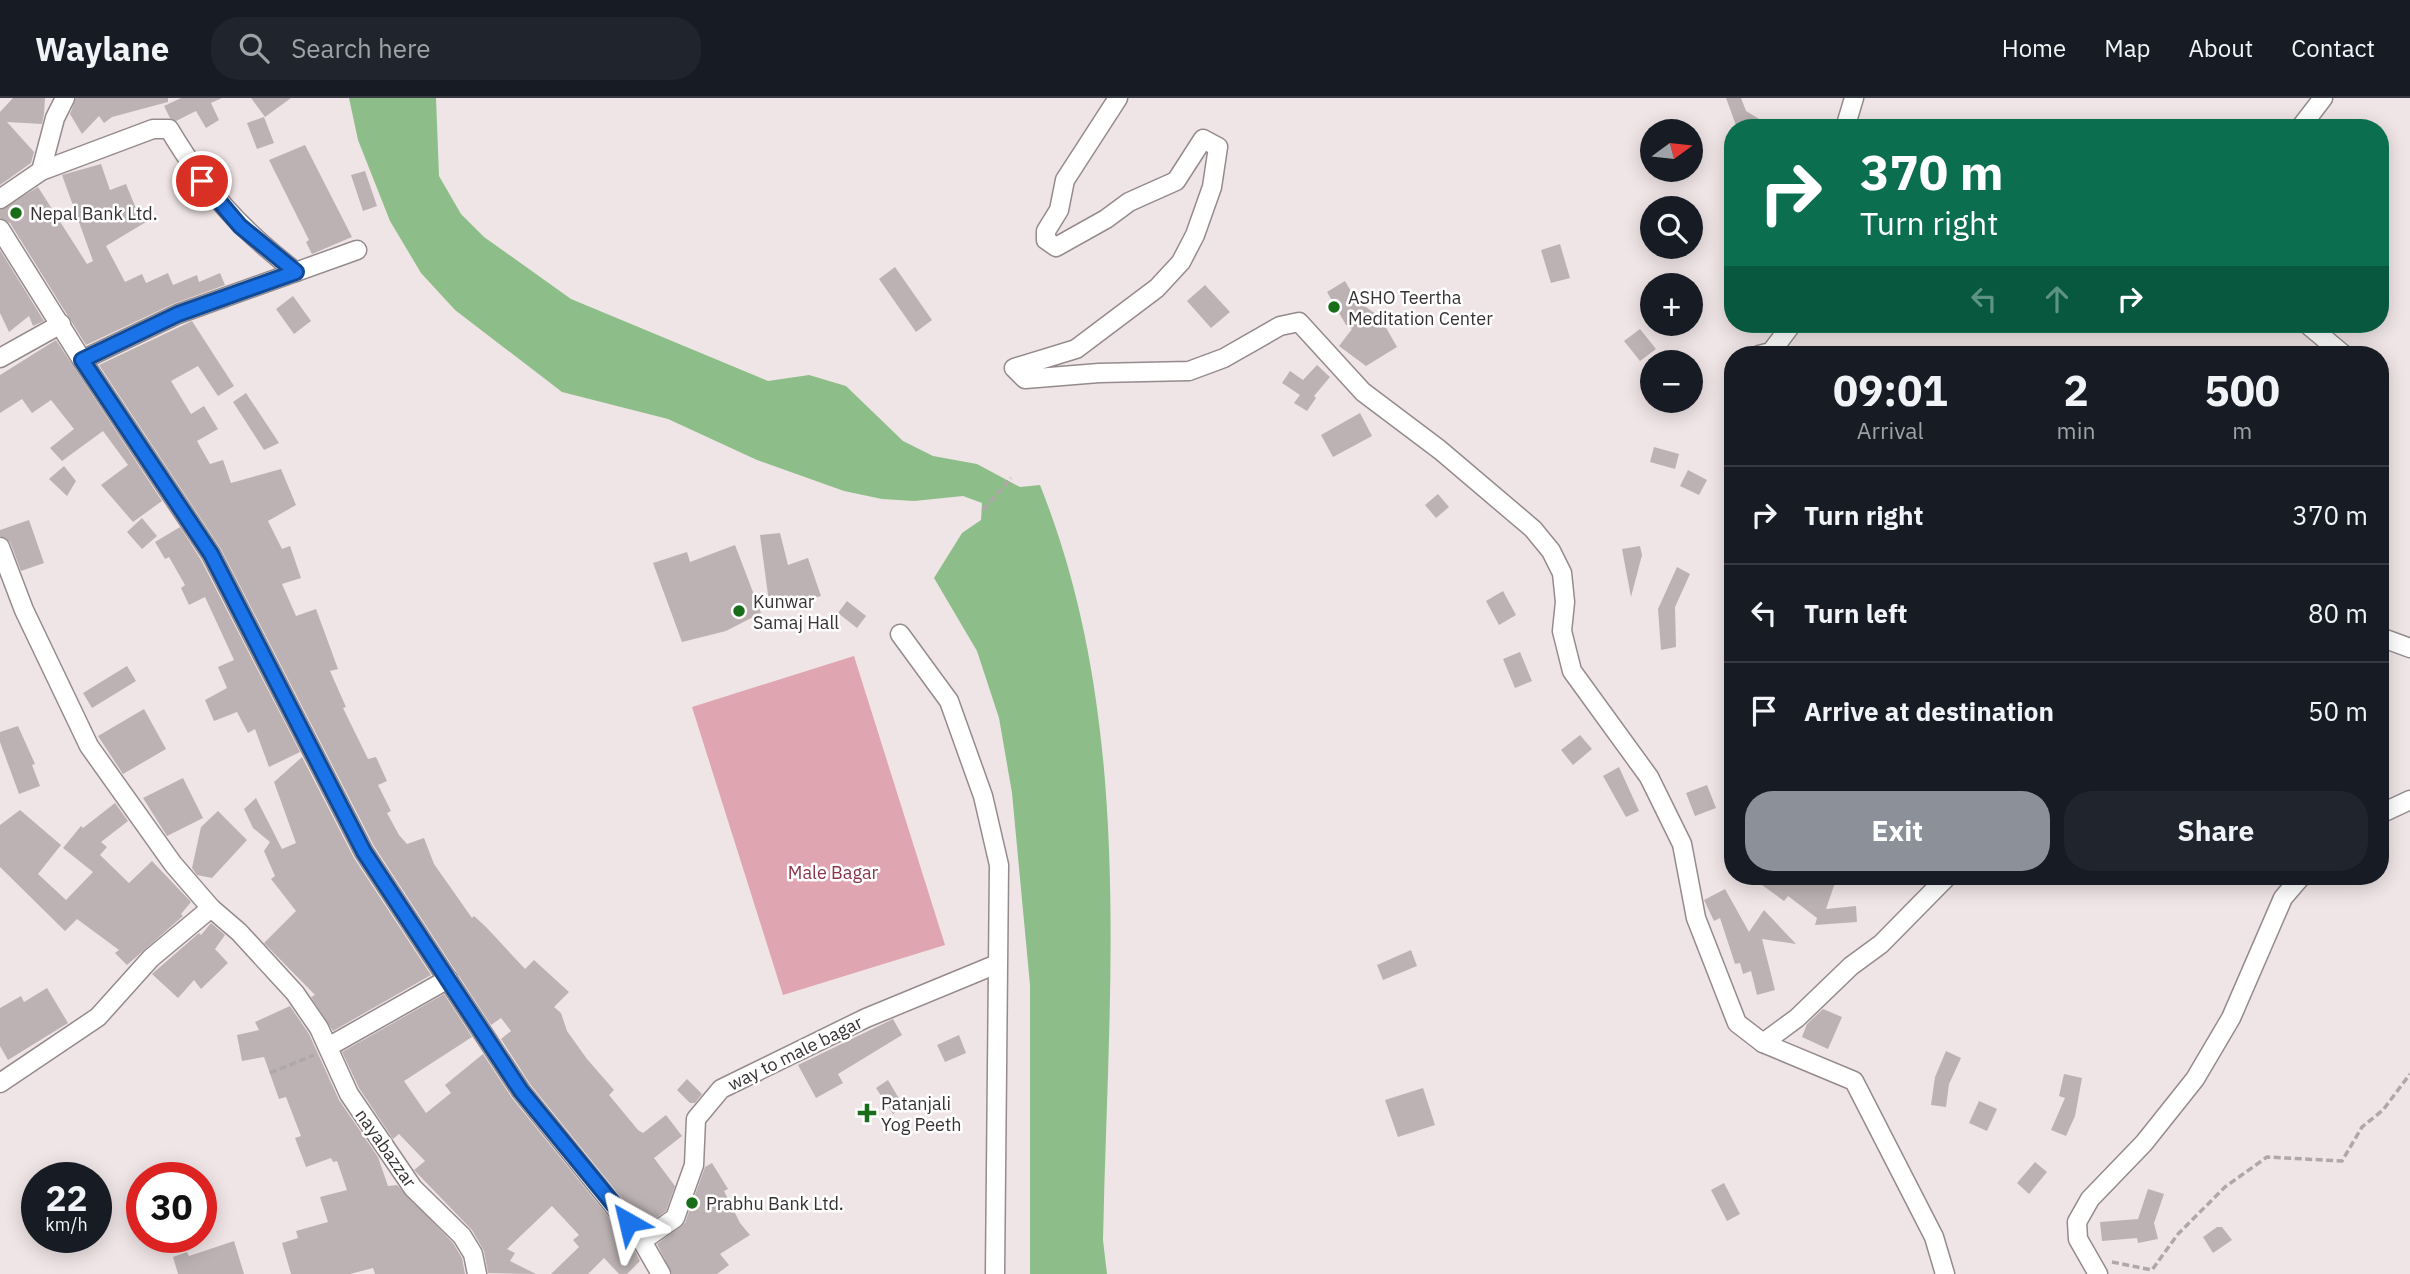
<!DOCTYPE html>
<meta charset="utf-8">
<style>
:root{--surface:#171b24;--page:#20242c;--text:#f1f3f6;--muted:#9ea1a6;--line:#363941;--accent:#8c9099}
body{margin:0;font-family:"IBM Plex Sans",sans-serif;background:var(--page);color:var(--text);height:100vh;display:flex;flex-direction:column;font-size:26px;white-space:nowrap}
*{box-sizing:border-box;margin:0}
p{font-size:23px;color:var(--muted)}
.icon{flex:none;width:38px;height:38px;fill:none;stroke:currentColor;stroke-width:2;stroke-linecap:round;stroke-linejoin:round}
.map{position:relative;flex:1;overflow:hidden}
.drawer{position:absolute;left:1724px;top:248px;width:665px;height:539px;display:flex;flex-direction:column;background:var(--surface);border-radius:28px;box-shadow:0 4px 18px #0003}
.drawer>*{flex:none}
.hud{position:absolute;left:1724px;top:21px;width:665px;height:214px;border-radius:28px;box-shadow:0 4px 18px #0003;background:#0b6e4f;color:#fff;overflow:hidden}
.needle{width:46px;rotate:75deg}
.buttons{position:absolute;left:1640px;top:21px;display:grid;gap:14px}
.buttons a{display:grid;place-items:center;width:63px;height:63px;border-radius:50%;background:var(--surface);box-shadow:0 4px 18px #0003;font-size:35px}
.speed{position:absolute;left:21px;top:1064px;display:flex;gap:14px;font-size:35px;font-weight:700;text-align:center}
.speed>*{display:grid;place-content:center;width:91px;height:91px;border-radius:50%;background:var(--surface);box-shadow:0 4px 18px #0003;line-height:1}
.speed small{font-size:18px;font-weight:400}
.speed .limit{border:10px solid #d22;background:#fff;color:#111}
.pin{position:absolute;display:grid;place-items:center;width:60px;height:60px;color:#fff;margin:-30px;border:4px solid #fff;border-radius:50%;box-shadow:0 2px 7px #0007}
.me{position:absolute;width:77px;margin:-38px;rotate:323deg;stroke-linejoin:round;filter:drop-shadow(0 0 5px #0008)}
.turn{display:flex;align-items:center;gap:24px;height:147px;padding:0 21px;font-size:32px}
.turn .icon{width:91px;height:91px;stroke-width:2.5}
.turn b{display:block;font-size:49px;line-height:60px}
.lanes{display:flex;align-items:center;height:66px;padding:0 21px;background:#0003;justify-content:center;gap:35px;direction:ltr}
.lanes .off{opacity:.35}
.eta{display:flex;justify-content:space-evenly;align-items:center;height:119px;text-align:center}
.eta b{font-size:42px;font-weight:800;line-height:49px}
.cta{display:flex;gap:14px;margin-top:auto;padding:14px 21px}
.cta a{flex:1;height:80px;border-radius:28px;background:var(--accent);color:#fff;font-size:28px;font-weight:800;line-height:80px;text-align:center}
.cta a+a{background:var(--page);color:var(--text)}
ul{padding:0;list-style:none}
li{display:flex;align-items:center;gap:21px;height:98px;padding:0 21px;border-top:2px solid var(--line)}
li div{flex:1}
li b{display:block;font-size:26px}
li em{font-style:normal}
header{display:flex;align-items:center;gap:42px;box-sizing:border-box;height:98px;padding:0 35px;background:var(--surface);border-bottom:2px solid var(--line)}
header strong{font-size:33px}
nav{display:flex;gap:38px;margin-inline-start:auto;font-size:24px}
.search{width:490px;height:63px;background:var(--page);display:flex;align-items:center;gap:18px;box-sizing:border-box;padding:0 24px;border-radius:28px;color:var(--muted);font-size:26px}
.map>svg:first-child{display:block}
</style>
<header>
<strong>Waylane</strong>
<div class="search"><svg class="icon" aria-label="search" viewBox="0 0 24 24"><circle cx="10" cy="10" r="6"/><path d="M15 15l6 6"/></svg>Search here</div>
<nav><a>Home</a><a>Map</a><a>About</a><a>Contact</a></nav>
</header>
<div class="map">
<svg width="2410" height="1176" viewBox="0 0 2410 1176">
<rect width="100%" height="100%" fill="#f0e5e6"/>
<!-- green -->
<path fill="#dfa5b0" d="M854,558L945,847L783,897L692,609Z"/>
<!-- water -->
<path fill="#8dbe89" d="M349,0H436L439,78L461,116L484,139L571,201L768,283L809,277L846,288L903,343L933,358L977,366L1020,389L1040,387C1136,627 1108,890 1103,1142L1107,1176H1030V887L1012,695L999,620L977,553L934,480L962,435L981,422L982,405L963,398L914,403L882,401L844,393L757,362L668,321L562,294L455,212L421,175L390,123L358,42Z"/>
<!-- building -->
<g fill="#bcb2b3">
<path d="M13,0H45L44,16L42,26L7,24L34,54L31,65L0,87V14Z"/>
<path d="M76,0H168V4L112,19L104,25L99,18L82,36L70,16Z"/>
<path d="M181,0H222L211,5L219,22L206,30L196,13L176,23L170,20L164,8Z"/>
<path d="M251,0H291L265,19Z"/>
<path d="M1726,0H1741L1746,13L1774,30H1737Z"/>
<path d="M264,19L274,45L257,51L247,25Z"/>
<path d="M305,47L352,139L312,156L306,144L309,142L269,62Z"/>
<path d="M101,66L110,92L126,86L137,113L146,124L106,148L125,184L142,176L146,185L168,175L173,187L197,177L199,184L220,175L225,187L173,206L86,247L10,125L0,120V112L38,89L87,166L93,163L62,77Z"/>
<path d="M365,73L377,108L363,113L351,77Z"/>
<path d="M1560,146L1570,180L1551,185L1541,152Z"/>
<path d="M0,152L44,223L33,228L29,218L9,234L0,215Z"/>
<path d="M895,169L932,222L916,234L879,181Z"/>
<path d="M1345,183L1356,202L1380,219L1397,249L1366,268L1339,248L1352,231L1346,227L1327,194Z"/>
<path d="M1205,187L1230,214L1211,230L1187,203Z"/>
<path d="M293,198L311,223L294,236L276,211Z"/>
<path d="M192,223L234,288L218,298L198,268L171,283L191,316L204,308L218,331L197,343L210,366L223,362L231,385L281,371L296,407L268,423L282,451L290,448L301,480L282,486L296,518L316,511L338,571L330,573L346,609L343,610L368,661L376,659L387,683L378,687L391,713L387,715L399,737L407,746L424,740L434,766L472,820L474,818L486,829L525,871L534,862L569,894L554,909L561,915L567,933L587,961L614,992L609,997L638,1032L643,1035L666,1017L682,1038L654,1060L675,1088L666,1113L644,1128L530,986L501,941L511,933L501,920L491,927L374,748L221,451L99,267Z"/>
<path d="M1640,231L1656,251L1640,263L1624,243Z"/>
<path d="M56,242L162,403L133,424L101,387L128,367L103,333L62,363L50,350L74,331L51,302L32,315L22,301L0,315V277Z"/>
<path d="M1317,267L1330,279L1314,298L1316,300L1307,313L1294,305L1300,297L1282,285L1290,273L1303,282Z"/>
<path d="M246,295L279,345L264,352L233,304Z"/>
<path d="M1360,315L1372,338L1333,359L1321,337Z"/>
<path d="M1654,349L1679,356L1675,371L1650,364Z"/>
<path d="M64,368L76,383L67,398L49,381Z"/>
<path d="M1688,372L1707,382L1699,397L1680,388Z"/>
<path d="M1438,396L1449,409L1436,420L1425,407Z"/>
<path d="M142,420L157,438L142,451L127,434Z"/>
<path d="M29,422L44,465L21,473L10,444L0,438V432Z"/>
<path d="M180,429L201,462L300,654L269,669L255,631L248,635L237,614L214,623L205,602L227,590L218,569L234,562L205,499L189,507L181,490L185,487L169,459L165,461L155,444Z"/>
<path d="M780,435L788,467L808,460L821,498L770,512L760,437Z"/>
<path d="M735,447L761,515L726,533L682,544L653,465L687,454L690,464Z"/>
<path d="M1640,448L1642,457L1631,499L1622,451Z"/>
<path d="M1677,469L1690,476L1675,509L1676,549L1661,552L1658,511Z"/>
<path d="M1503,493L1516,517L1499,527L1486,503Z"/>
<path d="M847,503L866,518L857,530L838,515Z"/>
<path d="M1520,554L1532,583L1515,590L1503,561Z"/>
<path d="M127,568L136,583L92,610L83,595Z"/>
<path d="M144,611L166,651L123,676L98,638Z"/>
<path d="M18,628L35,666L32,667L40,688L19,696L0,644V634Z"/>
<path d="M1580,637L1592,651L1573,667L1561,652Z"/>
<path d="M302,659L354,760L431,877L333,933L311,899L315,897L264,845L296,813L271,781L275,778L264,753L270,744L253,730L244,711L256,700L282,751L296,745L274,684Z"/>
<path d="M1619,669L1639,713L1626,719L1603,678Z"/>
<path d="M183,680L203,720L167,738L143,700Z"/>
<path d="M1707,687L1716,710L1695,718L1686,695Z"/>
<path d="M115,705L128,723L101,744L107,749L100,757L129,785L152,763L191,804L181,816L183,818L127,867L115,855L119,852L77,821L65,833L0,769V727L20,712L61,747L38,776L66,802L93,774L63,750L81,728L83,730Z"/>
<path d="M218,713L247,742L212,780L197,777L192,770L201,729Z"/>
<path d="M1751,779H1837L1826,811L1856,808L1857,824L1815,827L1817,820L1788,798L1784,803Z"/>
<path d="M1725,791L1749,834L1764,812L1796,846L1762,841L1775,892L1757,897L1751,873L1743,876L1740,865L1735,866L1720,820L1714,823L1704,802Z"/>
<path d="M211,825L225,837L215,851L228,865L201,891L194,882L178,900L152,876L199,835L201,837Z"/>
<path d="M1411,852L1417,868L1383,882L1377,867Z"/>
<path d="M47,890L68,925L8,962L0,948V910L21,898L24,904Z"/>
<path d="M444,896L472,939L404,983L426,1015L451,995L445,987L483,956L512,1000L633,1149L640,1163L627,1176H619L604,1160L588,1176H551L579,1149L573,1142L579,1137L552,1108L507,1151L515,1155L510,1163L536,1176L488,1175L484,1153L472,1132L414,1072L425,1063L399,1036L393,1041L359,990L342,954Z"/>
<path d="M290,908L309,936L339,1002L378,1059L388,1088L397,1087L453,1145L462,1160L465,1176H375L373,1170L350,1176H291L282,1145L298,1140L296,1133L328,1124L320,1099L347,1092L337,1063L333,1064L331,1060L306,1069L295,1040L301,1038L286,999L279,1001L264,959L242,963L237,937L259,932L255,924Z"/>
<path d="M1823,911L1842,919L1828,951L1802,939L1807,926Z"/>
<path d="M893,921L902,937L838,976L843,985L816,1000L798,967Z"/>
<path d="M959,937L966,955L945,964L937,947Z"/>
<path d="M1946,953L1961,960L1949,986L1946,1009L1931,1007L1935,979Z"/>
<path d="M2064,976L2082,980L2075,1018L2066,1038L2051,1032L2065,1000L2059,998Z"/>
<path d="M687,981L702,996L695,1005H690L677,992Z"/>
<path d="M888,982L904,1009L893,1016L876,990Z"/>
<path d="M1423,990L1435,1027L1398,1039L1385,1002Z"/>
<path d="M1979,1003L1997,1011L1987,1033L1969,1025Z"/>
<path d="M2035,1064L2047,1074L2029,1096L2017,1085Z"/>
<path d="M712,1065L728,1091L724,1093L740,1125L750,1137L720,1156L729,1167L717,1176H672L657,1146L685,1125L705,1069Z"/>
<path d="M1724,1085L1740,1116L1727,1123L1711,1092Z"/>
<path d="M2148,1091L2164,1096L2154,1125L2158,1141L2138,1145L2137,1140L2102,1143L2100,1124L2138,1121Z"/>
<path d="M2217,1129H2222L2232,1142L2213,1155L2203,1139Z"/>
<path d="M234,1143L244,1176H178L173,1159L187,1154L189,1158Z"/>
</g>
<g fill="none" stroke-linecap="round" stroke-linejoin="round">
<!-- street casing -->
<g stroke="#958b8c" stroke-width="21">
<g id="street">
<path d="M1118,0L1065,82L1059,112L1046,133V142L1056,149L1106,121L1129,104L1176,83L1203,41L1218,49L1212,89L1195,137L1181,164L1157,190L1076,251L1014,270L1025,281L1099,275L1189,273L1224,260L1280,228L1299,224L1363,294L1440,352L1533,431L1551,453L1562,475L1565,504L1562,533L1572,573L1649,679L1682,746L1696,820L1737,925L1763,945L1854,983L1934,1139L1945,1176"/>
<path d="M1845,30L1854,0"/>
<path d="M2300,30L2323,0"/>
<path d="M41,73L55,20L65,0"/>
<path d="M0,101L41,73L153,31H169C207,94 238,129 296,174"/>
<path d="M0,131L82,262L211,456L364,754L521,993L642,1143L661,1176"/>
<path d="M2307,226L2344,257"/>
<path d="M1759,257L1771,254L1792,226"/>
<path d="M0,260L61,226"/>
<path d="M82,262L178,216L357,152"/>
<path d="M0,449L24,512L89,648L173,766L211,810L239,834L295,895L319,930L349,996L413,1090L462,1138L473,1156L477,1176"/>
<path d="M900,536L949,603L983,698L999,767L995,1176"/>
<path d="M2380,539L2410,550"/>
<path d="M2380,716L2410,702"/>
<path d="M1763,945L1797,920L1851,868L1881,846L1947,779"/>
<path d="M328,949L448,881"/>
<path d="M0,985L98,919L151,860L211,810"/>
<path d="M642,1143L675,1120L694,1067L696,1021L721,991L866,920L997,866"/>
<path d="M2098,1176L2078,1141L2077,1124L2090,1101L2144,1045L2195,981L2231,920L2283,800L2301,779"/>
</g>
</g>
<!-- path -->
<g stroke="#b0a7a8" stroke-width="3.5" stroke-dasharray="7 3.5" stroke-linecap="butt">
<path d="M983,412L1011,380"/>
<path d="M270,975L314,957"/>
<path d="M2112,1164L2152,1172L2178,1136L2225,1089L2267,1059L2342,1063L2362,1029L2383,1012L2410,976"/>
</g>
<!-- street -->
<use href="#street" stroke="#fff" stroke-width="18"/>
</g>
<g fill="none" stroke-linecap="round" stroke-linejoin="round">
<!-- route casing -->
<g stroke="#114b97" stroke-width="18">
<path id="route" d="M202,83L240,128L296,174L178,216L82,262L211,456L364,754L521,993L628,1124"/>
</g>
<!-- route -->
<use href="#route" stroke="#1a73e8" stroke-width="12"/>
</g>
<!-- markers -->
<g fill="#186e18" stroke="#fff" stroke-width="2.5">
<circle cx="16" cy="115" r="7"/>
<circle cx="1334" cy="209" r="7"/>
<circle cx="739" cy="513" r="7"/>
<path d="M863.5 1004.5h7v7h7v7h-7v7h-7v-7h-7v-7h7z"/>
<circle cx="692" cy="1105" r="7"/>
</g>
<g text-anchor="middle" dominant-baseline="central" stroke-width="5" stroke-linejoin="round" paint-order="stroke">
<!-- poi labels -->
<g font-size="18" fill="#363233" stroke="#fff" text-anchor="start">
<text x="30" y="115">Nepal Bank Ltd.</text>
<text x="1348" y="199">ASHO Teertha<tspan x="1348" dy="21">Meditation Center</tspan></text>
<text x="753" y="503">Kunwar<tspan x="753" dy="21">Samaj Hall</tspan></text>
<text x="881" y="1005">Patanjali<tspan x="881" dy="21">Yog Peeth</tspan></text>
<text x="706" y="1105">Prabhu Bank Ltd.</text>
</g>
<!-- park labels -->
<g font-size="18" fill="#8a334b" stroke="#fff">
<text x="833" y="774">Male Bagar</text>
</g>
<!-- street labels -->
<g font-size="18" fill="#363233" stroke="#fff">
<text transform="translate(795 955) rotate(-26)">way to male bagar</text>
<text transform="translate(386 1050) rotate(55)">nayabazzar</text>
</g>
</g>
</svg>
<div class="buttons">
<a><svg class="needle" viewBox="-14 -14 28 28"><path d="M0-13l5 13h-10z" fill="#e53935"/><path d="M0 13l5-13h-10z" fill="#9ea1a6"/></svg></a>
<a><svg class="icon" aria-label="search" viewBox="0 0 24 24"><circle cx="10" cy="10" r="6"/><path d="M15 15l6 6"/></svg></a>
<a>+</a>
<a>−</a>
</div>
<div class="speed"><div>22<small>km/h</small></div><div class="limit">30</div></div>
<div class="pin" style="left:202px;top:83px;background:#d93025"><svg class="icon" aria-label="arrive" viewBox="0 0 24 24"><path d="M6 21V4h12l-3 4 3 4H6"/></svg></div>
<svg class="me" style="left:628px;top:1124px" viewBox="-20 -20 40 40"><path d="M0-17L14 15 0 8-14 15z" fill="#1a73e8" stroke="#fff" stroke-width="4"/></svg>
<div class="hud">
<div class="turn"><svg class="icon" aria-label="right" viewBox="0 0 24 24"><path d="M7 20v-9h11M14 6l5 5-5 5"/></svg><div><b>370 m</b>Turn right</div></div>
<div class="lanes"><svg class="icon off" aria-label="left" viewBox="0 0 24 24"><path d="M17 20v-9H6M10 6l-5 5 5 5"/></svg><svg class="icon off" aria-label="ahead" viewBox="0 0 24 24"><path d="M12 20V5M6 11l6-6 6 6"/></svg><svg class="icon" aria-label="right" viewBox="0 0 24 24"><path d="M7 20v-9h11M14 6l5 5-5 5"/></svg></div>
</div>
<section class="drawer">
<div class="eta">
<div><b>09:01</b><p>Arrival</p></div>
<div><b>2</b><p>min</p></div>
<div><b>500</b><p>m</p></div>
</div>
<ul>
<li><svg class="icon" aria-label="right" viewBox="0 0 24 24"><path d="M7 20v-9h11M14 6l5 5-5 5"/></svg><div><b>Turn right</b></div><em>370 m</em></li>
<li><svg class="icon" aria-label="left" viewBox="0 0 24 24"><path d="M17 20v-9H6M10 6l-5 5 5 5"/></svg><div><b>Turn left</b></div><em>80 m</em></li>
<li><svg class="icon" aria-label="arrive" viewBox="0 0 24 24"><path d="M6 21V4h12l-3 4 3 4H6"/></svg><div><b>Arrive at destination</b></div><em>50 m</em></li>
</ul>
<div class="cta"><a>Exit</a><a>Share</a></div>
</section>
</div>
